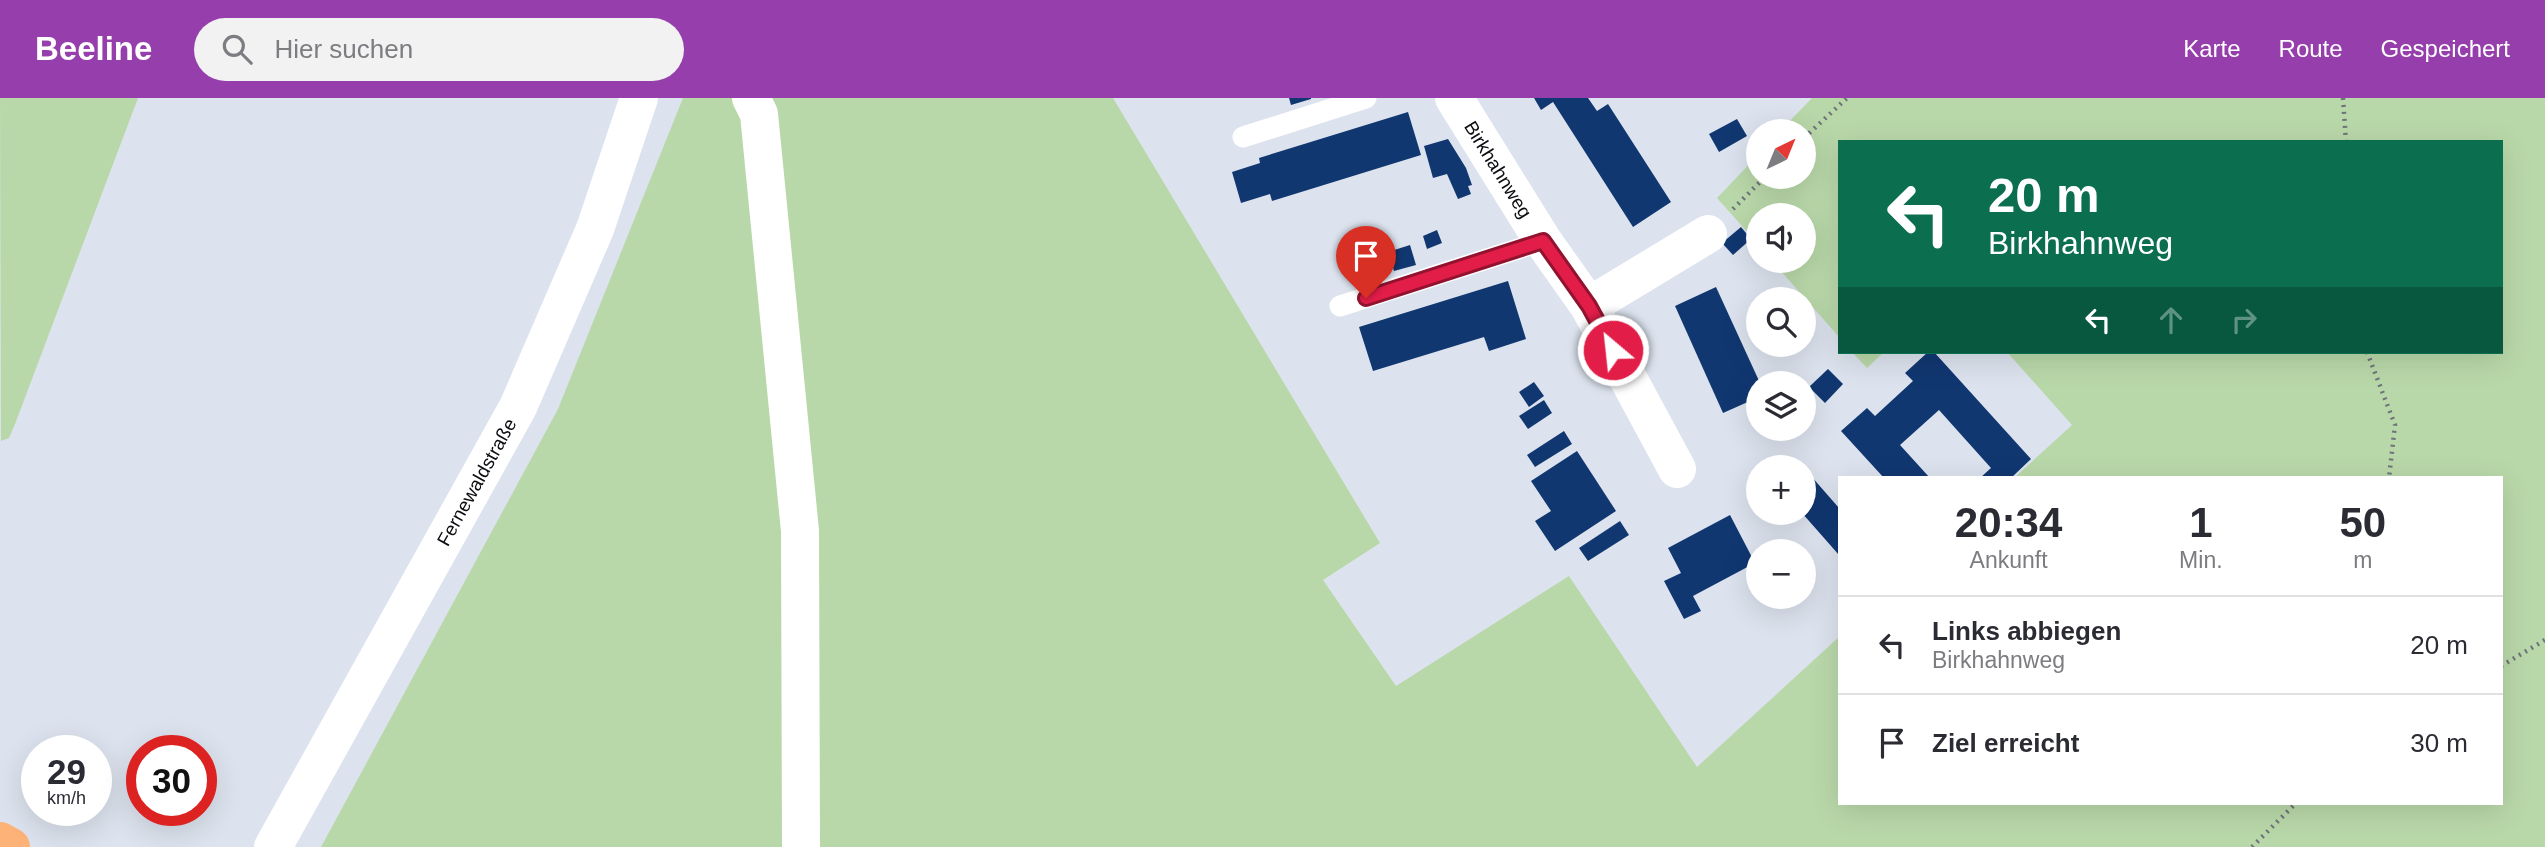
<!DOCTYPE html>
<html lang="de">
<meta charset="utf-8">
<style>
:root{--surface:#fff;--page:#f2f2f3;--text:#2b2b33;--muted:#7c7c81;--line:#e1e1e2;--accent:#963fac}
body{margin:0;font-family:Arial,sans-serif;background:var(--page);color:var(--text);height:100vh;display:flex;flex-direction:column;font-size:26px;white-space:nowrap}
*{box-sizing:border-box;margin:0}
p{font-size:23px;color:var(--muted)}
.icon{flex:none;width:38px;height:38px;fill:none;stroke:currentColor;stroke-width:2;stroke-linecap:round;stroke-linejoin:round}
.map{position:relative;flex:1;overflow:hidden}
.panel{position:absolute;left:1838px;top:378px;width:665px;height:329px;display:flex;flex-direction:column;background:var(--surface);border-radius:0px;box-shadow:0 7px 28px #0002}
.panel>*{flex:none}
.hud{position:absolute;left:1838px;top:42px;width:665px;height:214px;border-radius:0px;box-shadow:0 7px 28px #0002;background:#0b6e4f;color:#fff;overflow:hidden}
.needle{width:46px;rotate:43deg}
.fabs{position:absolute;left:1746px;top:21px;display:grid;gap:14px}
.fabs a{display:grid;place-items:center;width:70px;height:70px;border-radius:50%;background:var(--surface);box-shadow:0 7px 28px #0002;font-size:35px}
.speed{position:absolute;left:21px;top:637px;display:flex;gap:14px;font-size:35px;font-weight:700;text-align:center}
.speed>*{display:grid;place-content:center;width:91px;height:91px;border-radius:50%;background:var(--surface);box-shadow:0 7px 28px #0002;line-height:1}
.speed small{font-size:18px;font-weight:400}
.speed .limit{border:10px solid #d22;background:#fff;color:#111}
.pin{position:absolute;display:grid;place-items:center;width:60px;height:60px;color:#fff;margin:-72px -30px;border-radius:50% 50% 50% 0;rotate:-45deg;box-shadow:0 0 7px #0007}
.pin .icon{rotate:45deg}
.me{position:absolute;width:77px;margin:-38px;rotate:332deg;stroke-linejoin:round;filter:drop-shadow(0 0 5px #0008)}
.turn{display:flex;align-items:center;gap:24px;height:147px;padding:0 35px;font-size:32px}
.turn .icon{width:91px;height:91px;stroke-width:2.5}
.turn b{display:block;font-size:49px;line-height:60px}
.lanes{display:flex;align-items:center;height:66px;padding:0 35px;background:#0003;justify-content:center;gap:35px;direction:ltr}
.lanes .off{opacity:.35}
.eta{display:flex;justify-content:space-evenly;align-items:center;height:119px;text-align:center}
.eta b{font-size:42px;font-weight:600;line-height:49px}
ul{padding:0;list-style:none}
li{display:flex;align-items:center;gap:21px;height:98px;padding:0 35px;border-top:2px solid var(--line)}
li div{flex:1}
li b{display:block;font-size:26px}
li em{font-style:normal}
header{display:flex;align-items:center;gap:42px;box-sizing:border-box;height:98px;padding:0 35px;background:var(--accent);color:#fff}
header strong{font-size:33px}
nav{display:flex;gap:38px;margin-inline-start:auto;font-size:24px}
.search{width:490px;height:63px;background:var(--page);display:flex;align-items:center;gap:18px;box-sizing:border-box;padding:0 24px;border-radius:38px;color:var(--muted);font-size:26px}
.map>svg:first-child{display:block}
</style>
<header>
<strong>Beeline</strong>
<div class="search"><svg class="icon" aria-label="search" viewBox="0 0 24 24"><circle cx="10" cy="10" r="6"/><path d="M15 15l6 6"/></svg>Hier suchen</div>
<nav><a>Karte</a><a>Route</a><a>Gespeichert</a></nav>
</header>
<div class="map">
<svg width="2545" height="749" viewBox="0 0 2545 749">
<rect width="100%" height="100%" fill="#dce3ee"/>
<!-- green -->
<g fill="#b9d8a9">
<path d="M0,0H138L15,326L9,340L1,343Z"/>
<path d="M683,0H1113L1380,445L1323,482L1396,588L1569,478L1697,669L1839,539V705H2501V380H2014L2072,327L2007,254H2501V44H1839V239L1772,163H1804V117H1759V147L1717,100L1759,56V79H1804V33H1780L1812,0H2545V749H321L558,311Z"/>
<path d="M1852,254H1884L1867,270Z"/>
</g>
<!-- building -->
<g fill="#113771">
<path d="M1289,0H1311V1L1291,7Z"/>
<path d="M1534,0H1588L1597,13L1608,6L1671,104L1633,129L1553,4L1541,12Z"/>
<path d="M1408,14L1421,57L1272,103L1270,96L1241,105L1232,74L1260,65L1259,60Z"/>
<path d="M1737,21L1747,38L1719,54L1709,36Z"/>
<path d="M1448,41L1466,70L1472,87L1468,88L1471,96L1458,101L1447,76L1433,80L1424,48Z"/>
<path d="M1741,129L1751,141L1733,157L1722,145Z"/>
<path d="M1437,132L1442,145L1427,151L1423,138Z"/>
<path d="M1410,147L1416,167L1394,173L1388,154Z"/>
<path d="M1508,183L1526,241L1489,253L1484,239L1373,273L1359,229Z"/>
<path d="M1716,189L1760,285L1759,299L1723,315L1675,208Z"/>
<path d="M1928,254H1934L2031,361L2011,380H1980L1991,370L1939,312L1900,347L1930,380H1884L1841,333L1867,310L1875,318L1913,283L1905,275Z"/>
<path d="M1828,271L1843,286L1825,305L1809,289Z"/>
<path d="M1534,284L1544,298L1529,309L1519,294Z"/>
<path d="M1544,302L1552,315L1528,331L1519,318Z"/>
<path d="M1564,333L1572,346L1535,369L1527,357Z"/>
<path d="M1577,353L1616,413L1555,453L1535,423L1551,413L1531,383Z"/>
<path d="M1804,370L1839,410V457L1802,415H1804Z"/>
<path d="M1730,417L1755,465L1693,498L1701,513L1684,521L1664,483L1681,475L1668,450Z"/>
<path d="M1620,423L1629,437L1588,463L1579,450Z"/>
</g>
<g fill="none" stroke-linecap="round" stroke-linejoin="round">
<!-- path -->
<g stroke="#6f737a" stroke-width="4.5" stroke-dasharray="2 5" stroke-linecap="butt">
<path d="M2343,0L2346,44"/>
<path d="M1804,40L1847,0"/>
<path d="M1733,111L1765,79"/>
<path d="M2367,254L2395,327L2389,380"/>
<path d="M2501,568L2545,542"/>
<path d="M2252,749L2296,705"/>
</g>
<!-- service -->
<g stroke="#fff" stroke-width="21">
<path d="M1243,39L1366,0"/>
<path d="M1340,208L1543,143"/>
</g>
<!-- minor -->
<g stroke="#fff" stroke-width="38">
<path d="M751,0L759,16L800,433L801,749"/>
<path id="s1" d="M1454,0L1543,143L1589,208L1677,371"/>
<path d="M1589,208L1708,136"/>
<path id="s2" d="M273,749L518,309L595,131L639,0"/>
</g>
<!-- motorway -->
<path stroke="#fdb278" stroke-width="38" d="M0,743L11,749"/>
</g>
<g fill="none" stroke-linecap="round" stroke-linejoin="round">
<!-- route casing -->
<g stroke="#92132f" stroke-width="18">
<path id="route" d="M1366,200L1543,143L1589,208L1613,252"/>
</g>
<!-- route -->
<use href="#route" stroke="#e11d48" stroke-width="12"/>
</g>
<g text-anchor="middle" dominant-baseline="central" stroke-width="7" stroke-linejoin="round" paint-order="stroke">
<!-- street labels -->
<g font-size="19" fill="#0c0e11" stroke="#dce3ee">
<text stroke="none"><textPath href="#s1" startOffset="84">Birkhahnweg</textPath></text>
<text stroke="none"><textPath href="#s2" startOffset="418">Fernewaldstraße</textPath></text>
</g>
</g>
</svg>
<div class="fabs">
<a><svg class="needle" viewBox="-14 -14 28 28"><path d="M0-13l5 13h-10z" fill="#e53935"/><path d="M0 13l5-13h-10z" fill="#7c7c81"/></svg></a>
<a><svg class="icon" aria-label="sound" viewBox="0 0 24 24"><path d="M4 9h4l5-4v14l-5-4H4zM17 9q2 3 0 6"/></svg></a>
<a><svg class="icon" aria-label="search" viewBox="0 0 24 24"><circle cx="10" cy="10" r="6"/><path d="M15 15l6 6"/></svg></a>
<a><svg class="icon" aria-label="layers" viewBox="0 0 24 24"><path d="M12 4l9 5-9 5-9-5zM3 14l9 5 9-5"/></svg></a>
<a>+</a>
<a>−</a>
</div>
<div class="speed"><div>29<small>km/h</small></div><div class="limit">30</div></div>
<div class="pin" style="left:1366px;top:200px;background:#d93025"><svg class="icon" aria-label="arrive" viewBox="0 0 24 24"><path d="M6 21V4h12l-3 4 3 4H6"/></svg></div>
<svg class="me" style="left:1613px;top:252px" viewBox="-20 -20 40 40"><circle r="17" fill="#e11d48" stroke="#fff" stroke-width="3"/><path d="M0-11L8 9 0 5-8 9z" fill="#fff"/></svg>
<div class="hud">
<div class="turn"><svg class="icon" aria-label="left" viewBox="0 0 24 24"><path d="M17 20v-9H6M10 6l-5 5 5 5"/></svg><div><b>20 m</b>Birkhahnweg</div></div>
<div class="lanes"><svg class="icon" aria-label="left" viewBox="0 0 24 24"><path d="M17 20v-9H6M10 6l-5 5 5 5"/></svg><svg class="icon off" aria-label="ahead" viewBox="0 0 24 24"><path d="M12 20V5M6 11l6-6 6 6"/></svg><svg class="icon off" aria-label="right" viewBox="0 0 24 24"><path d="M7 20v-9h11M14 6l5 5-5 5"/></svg></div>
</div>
<section class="panel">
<div class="eta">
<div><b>20:34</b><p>Ankunft</p></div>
<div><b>1</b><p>Min.</p></div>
<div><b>50</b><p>m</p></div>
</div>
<ul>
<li><svg class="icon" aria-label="left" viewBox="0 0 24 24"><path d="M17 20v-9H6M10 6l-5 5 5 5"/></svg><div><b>Links abbiegen</b><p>Birkhahnweg</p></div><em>20 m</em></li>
<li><svg class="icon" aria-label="arrive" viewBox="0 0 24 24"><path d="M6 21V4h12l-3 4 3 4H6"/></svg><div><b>Ziel erreicht</b></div><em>30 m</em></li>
</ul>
</section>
</div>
